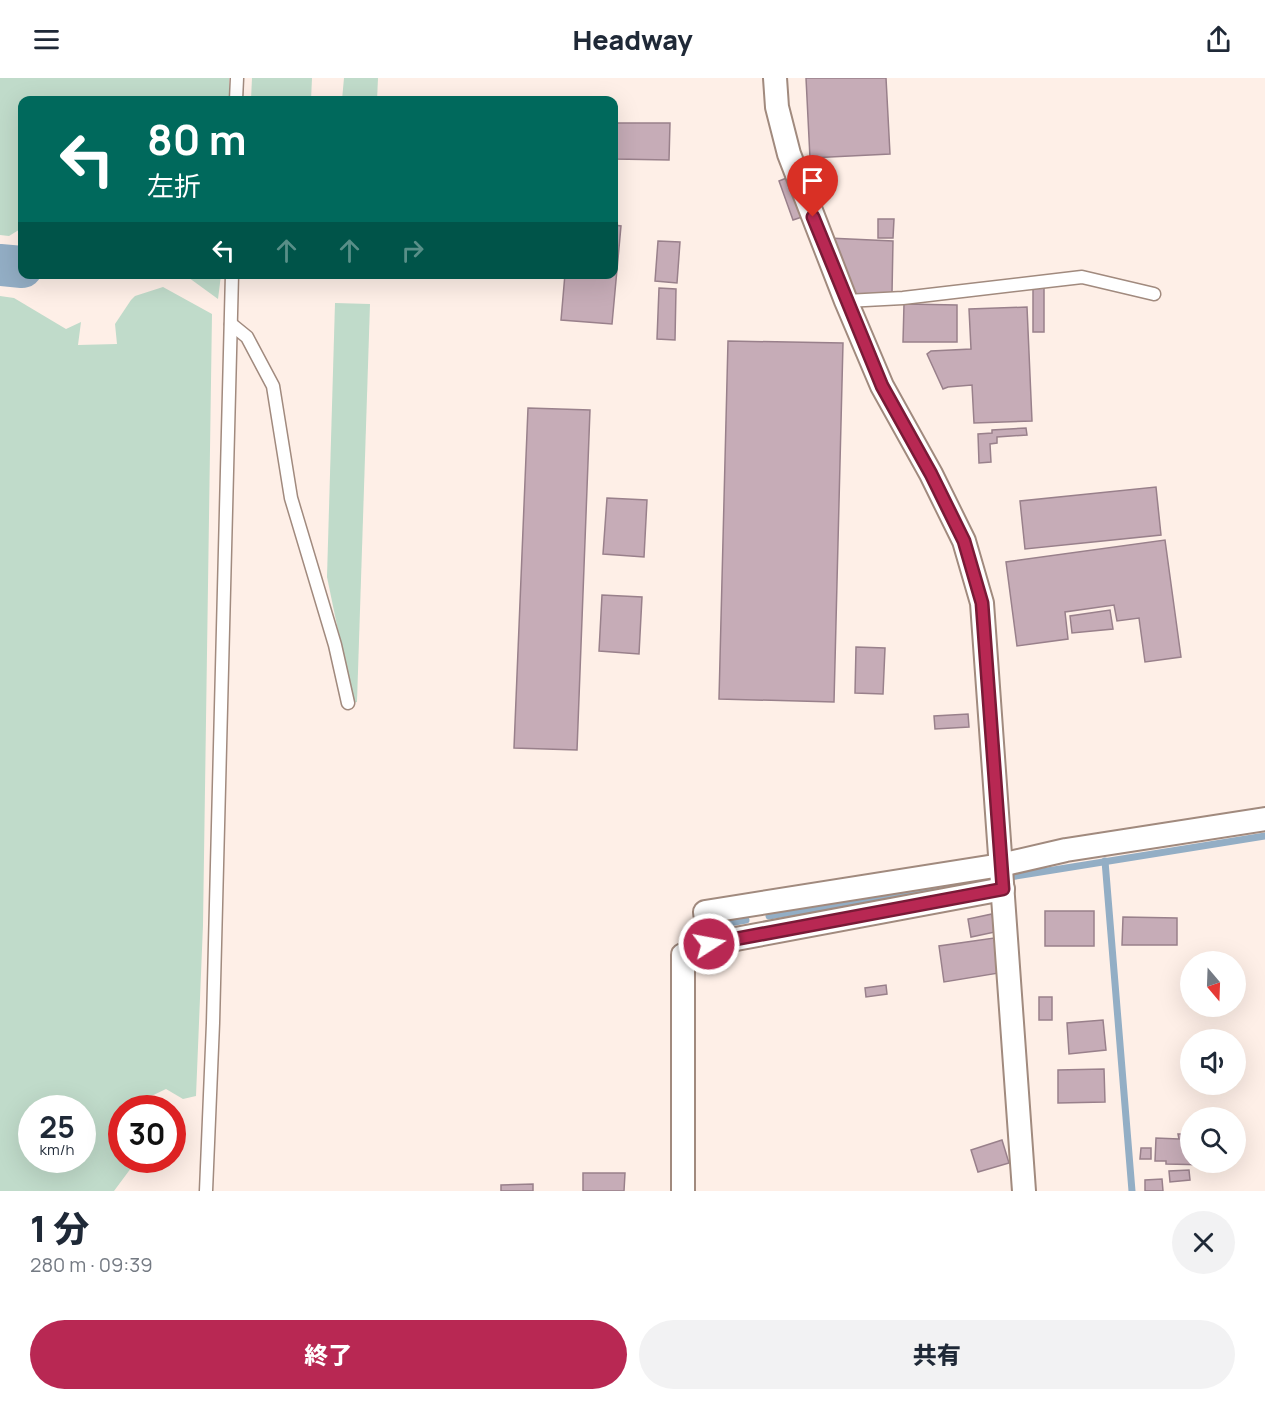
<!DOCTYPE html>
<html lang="ja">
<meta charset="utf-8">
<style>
:root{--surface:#fff;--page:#f2f2f3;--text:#1f2937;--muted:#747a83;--accent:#b82853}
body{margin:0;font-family:Manrope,"Noto Sans JP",sans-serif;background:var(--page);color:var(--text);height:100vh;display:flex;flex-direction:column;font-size:22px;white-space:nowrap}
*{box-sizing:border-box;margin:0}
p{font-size:20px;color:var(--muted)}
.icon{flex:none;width:33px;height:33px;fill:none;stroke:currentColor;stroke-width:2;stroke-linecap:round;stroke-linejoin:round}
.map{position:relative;height:1113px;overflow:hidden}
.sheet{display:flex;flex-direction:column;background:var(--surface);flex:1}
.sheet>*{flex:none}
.top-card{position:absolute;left:18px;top:18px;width:600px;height:183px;border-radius:12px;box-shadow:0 6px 24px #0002;background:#00695c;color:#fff;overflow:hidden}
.needle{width:39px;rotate:161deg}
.tools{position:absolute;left:1180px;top:873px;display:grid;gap:12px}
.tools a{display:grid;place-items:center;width:66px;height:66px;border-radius:50%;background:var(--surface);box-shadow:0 6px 24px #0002;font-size:30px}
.speed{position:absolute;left:18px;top:1017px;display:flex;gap:12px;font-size:30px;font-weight:700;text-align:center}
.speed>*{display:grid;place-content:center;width:78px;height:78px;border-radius:50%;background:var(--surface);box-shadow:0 6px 24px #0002;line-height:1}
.speed small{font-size:15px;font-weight:400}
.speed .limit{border:9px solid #d22;background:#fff;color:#111}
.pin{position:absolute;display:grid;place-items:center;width:51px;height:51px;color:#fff;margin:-62px -26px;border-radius:50% 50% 50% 0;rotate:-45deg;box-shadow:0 0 6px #0007}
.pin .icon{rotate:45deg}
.me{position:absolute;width:66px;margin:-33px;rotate:79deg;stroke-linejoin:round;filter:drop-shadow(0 0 4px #0008)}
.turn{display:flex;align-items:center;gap:21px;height:126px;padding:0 30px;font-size:27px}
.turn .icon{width:78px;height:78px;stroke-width:2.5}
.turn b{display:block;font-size:42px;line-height:51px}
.lanes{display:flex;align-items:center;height:57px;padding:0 30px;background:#0003;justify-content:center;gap:30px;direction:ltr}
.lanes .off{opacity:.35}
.round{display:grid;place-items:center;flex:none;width:63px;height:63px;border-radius:32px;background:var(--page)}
.headline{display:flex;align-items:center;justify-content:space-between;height:102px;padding:0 30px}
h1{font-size:36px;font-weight:800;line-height:45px}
.button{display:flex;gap:12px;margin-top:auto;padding:12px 30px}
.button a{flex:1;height:69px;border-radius:36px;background:var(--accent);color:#fff;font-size:24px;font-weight:800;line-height:69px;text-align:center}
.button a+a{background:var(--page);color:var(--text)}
header{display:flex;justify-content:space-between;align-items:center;height:78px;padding:0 30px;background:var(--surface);font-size:27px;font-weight:800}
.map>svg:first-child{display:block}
</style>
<header><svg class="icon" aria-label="menu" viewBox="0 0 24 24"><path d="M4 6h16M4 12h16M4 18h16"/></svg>Headway<svg class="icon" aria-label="share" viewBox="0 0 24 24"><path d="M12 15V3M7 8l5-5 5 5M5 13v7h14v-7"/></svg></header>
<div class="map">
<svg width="1265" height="1113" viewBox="0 0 1265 1113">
<rect width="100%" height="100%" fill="#feefe7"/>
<!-- green -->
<g fill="#c0dbca" fill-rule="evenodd">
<path d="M0,0H229V22H22V150L9,158L0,157Z"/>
<path d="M252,0H312L311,22H251Z"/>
<path d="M344,0H378L377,22H342Z"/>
<path d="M185,197H221L218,221Z"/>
<path d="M163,209L212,236L203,847L196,1018L183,1021L166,1011L143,1022L139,1030H122V1082H137L114,1113H0V218L14,220L66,251L81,244L78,267L117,266L115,246L131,222L135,218ZM32,1030H82V1082H32Z"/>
<path d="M335,225L370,226L357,624L353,625L327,499Z"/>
</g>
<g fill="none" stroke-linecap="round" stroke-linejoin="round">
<!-- stream -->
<g stroke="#93aec5" stroke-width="7">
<path d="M1105,783L1132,1113"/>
<path d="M1004,800L1265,758"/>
<path d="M769,838L978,804"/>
<path d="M689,861V852L746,842"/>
</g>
<!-- river -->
<path stroke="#93aec5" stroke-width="42" d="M0,187L22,189"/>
</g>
<!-- building -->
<g fill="#c6acb7" stroke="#99808b" stroke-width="1.5">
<path d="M806,0H886L890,76L810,80Z"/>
<path d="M615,45H670L669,82L615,81Z"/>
<path d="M789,99L802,139L793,142L779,103Z"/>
<path d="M878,141H894L893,160H878Z"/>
<path d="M614,147L621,148L612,246L561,242L565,196H614Z"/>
<path d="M828,160L893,163L892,215L849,217Z"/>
<path d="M658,163L680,164L677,205L655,203Z"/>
<rect x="1033" y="209" width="11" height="45"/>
<path d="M659,210L676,211L675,262L657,261Z"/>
<path d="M904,226L957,227V264H903Z"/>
<path d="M1027,229L1032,343L974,345L972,307L948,309L943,311L927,276L931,273L971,271L969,231Z"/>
<path d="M728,263L843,265L834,624L719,621Z"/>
<path d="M528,330L590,332L577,672L514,670Z"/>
<path d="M1026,350L1027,357L997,359V365L990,366L991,384L979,385L978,356L992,355V352Z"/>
<path d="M1156,409L1161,457L1025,471L1020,423Z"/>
<path d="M607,420L647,422L644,479L603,476Z"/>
<path d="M1165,462L1181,579L1145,584L1139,540L1117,543L1114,527L1065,534L1068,561L1017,568L1006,484Z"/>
<path d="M602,517L642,519L639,576L599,573Z"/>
<path d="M1110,532L1113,551L1072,555L1070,538Z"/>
<path d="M856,569L885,570L883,616L855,615Z"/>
<path d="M968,636L969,649L935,651L934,638Z"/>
<rect x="1045" y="833" width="49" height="35"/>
<path d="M992,836L995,854L971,859L968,841Z"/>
<path d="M1123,839L1177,840V867H1122Z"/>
<path d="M994,860L999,895L944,904L939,868Z"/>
<path d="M886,907L887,916L866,919L865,910Z"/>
<rect x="1039" y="919" width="13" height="23"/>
<path d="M1103,942L1106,972L1069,976L1067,945Z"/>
<path d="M1104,991L1105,1024L1058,1025V992Z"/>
<path d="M1178,1056H1191V1084H1211L1210,1087L1166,1086V1083H1155L1156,1060L1179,1061Z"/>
<path d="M1002,1062L1009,1085L978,1094L971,1072Z"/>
<path d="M1141,1070H1151V1081H1140Z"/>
<path d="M1189,1092L1190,1102L1170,1104L1169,1093Z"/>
<path d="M583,1095H625L624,1113H583Z"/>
<path d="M1162,1101L1163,1113H1145V1102Z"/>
<path d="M533,1106V1113H501V1107Z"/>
</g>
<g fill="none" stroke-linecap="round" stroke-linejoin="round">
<!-- service casing -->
<g stroke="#a18a7e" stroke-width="15">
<g id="service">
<path d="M236,22L237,0"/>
<path d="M846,223L903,220L1082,199L1154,216"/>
<path d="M231,246L247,259L273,308L291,420L335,567L348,625"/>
<path d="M206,1113L213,945L232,196"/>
</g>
</g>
<!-- minor casing -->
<g stroke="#a18a7e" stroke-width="26">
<g id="minor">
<path d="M775,0L777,29L789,76L846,223L882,308L931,396L964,463L982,525L1024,1113"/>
<path d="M709,866L705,834L1001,787L1066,772L1265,741"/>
<path d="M683,1113V877L709,866L1003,811"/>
</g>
</g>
<!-- service -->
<use href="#service" stroke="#fff" stroke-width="12"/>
<!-- minor -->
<use href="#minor" stroke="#fff" stroke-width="22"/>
</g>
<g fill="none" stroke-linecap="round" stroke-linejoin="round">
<!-- route casing -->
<g stroke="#781a36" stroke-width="15">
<path id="route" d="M709,866L1003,811L982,525L964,463L931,396L882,308L813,139"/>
</g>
<!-- route -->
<use href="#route" stroke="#b82853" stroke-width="10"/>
</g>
</svg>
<div class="tools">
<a><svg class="needle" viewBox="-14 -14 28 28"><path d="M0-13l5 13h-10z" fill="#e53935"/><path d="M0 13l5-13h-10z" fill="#747a83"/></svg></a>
<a><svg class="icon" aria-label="sound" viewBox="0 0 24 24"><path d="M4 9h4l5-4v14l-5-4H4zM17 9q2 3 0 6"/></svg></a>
<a><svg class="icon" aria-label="search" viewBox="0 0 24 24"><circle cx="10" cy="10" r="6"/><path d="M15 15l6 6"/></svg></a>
</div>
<div class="speed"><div>25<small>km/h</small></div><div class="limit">30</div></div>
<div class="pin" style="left:813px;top:139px;background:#d93025"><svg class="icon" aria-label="arrive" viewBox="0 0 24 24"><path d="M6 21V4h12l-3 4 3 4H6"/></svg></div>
<svg class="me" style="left:709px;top:866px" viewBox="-20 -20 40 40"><circle r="17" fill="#b82853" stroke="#fff" stroke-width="3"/><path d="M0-11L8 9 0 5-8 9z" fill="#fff"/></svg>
<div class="top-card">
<div class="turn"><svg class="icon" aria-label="left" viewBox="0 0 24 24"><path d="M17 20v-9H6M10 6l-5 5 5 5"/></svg><div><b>80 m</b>左折</div></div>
<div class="lanes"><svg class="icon" aria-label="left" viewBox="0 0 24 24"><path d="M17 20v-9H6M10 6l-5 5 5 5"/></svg><svg class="icon off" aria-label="ahead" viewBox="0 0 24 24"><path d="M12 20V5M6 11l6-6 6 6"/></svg><svg class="icon off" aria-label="ahead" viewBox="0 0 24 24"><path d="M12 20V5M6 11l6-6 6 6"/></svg><svg class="icon off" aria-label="right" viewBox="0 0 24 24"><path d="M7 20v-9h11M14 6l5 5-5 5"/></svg></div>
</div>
</div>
<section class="sheet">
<div class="headline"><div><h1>1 分</h1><p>280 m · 09:39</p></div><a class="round"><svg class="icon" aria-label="close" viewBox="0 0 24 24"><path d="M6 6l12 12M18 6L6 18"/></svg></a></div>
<div class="button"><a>終了</a><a>共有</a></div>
</section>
